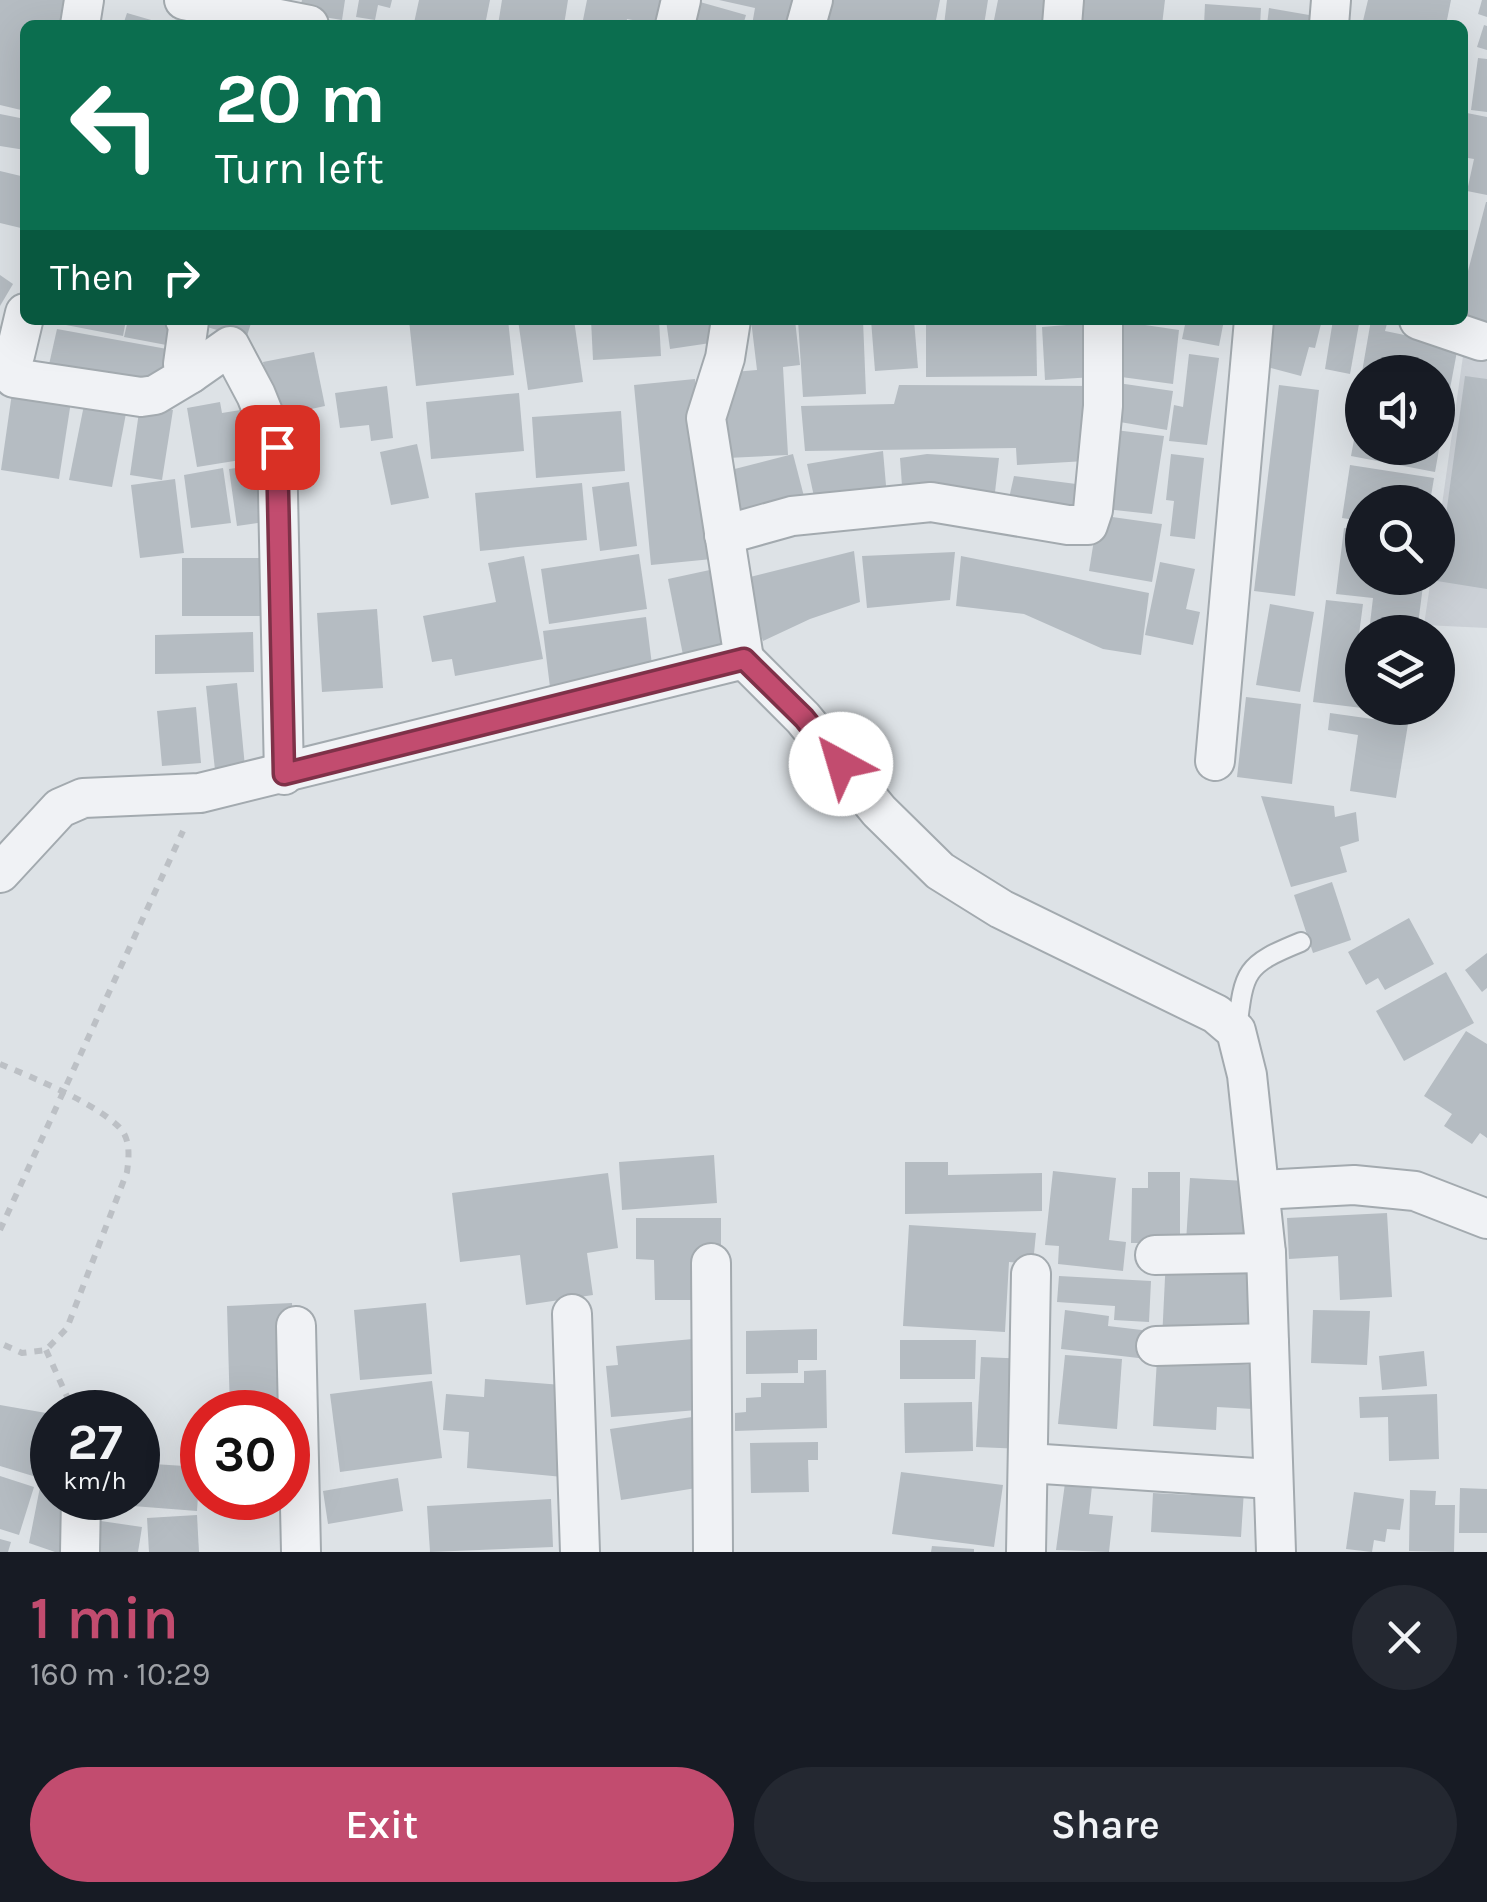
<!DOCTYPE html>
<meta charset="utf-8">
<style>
:root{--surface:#171b24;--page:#242831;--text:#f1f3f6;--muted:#9ea1a6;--accent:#c24c6f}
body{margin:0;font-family:Karla,sans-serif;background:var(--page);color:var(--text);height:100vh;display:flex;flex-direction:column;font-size:38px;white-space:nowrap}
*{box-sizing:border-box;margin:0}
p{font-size:32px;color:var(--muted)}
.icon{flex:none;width:55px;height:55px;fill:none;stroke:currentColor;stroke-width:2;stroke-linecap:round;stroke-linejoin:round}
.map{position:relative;height:1552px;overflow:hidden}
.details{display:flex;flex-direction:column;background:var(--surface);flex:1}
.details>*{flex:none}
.top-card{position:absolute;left:20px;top:20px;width:1448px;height:305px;border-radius:15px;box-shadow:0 10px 40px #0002;background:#0b6e4f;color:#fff;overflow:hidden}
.controls{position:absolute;left:1345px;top:355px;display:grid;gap:20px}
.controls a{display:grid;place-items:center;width:110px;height:110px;border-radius:50%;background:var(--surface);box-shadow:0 10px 40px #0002;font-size:50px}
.speed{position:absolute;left:30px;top:1390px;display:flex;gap:20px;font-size:50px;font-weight:700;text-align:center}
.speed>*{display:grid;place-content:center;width:130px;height:130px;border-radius:50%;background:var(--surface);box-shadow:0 10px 40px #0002;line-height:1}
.speed small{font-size:25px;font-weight:400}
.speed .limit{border:15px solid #d22;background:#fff;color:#111}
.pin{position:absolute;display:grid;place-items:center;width:85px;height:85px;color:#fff;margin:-42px;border-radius:20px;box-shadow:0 5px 15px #0006}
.me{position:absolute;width:110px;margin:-55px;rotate:321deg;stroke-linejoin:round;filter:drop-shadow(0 0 8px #0008)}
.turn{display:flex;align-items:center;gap:35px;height:210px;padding:0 30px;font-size:45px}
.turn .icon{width:130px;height:130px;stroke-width:2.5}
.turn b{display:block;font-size:70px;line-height:85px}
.then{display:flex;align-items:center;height:95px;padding:0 30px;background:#0003;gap:20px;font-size:38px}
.round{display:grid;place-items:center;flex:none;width:105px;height:105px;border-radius:52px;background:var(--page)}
.summary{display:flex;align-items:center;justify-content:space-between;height:170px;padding:0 30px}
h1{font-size:60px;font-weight:600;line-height:75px;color:var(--accent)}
.button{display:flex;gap:20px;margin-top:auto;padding:20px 30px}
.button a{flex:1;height:115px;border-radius:60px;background:var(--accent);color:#fff;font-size:40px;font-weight:600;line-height:115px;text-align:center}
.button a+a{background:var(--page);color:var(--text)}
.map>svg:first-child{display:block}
</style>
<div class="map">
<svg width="1487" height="1552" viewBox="0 0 1487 1552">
<rect width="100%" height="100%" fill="#dde2e6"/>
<!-- built -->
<path fill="#ccd1d7" d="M1463,356L1487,362V628L1424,625L1431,578H1438V533Z"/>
<!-- building -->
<g fill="#b5bcc2">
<path d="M0,0H69L63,25H25V49L20,61L25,62L21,110L0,105Z"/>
<path d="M302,0H345L342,20L299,13Z"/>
<path d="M359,0H392L390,8L378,5L375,20L356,17Z"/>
<path d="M419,0H490L485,25L414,23Z"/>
<path d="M502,0H568L564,25H498Z"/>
<path d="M587,0H672L660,25L627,19L626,25H582Z"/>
<path d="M719,0H806L800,25H752L755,8Z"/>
<path d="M827,0H940L935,25L823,23Z"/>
<path d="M947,0H988L984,25H944Z"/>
<path d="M998,0H1063L1058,25H993Z"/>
<path d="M1084,0H1165L1162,25H1081Z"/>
<path d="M1368,0H1451L1446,25H1362Z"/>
<path d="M1482,0H1487V17L1478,14Z"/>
<path d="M700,2L746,15L743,25H694Z"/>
<path d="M1205,4L1261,8L1260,25H1204Z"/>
<path d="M1269,8L1315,16L1313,25H1267Z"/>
<path d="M127,13L165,24L164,25H123Z"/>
<path d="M1484,25L1487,26V50L1477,47Z"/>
<path d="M1478,58L1487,59V112L1471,110Z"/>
<path d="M1462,112L1487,117V195L1467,191L1474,159L1462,157Z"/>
<path d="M0,114L25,119V150L0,146Z"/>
<path d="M0,171L25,177V229L0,223Z"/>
<path d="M1486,202H1487V327L1462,319V294Z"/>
<path d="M0,275L13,284L0,306Z"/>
<path d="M67,320H126L123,336L66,325Z"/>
<path d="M128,320H182L177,347L124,337Z"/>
<path d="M206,320H252L246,339L204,326Z"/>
<path d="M409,320H508L514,375L416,386Z"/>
<path d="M518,320H574L583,382L528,390Z"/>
<path d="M591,320H659L661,356L593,360Z"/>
<path d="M666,320H721L724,341L670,349Z"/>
<path d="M751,320H795L800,365L783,367L788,455L727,458L722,373L757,370Z"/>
<path d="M798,320H863L866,394L803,397Z"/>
<path d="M871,320H914L918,368L875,371Z"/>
<path d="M926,320H1036L1037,376L926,377Z"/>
<path d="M1111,320L1179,330L1173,384L1114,376Z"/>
<path d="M1186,320H1224L1219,346L1182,339Z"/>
<path d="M1275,320H1322L1315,348L1309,347L1301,376L1263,366Z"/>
<path d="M1333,320L1359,324L1350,374L1325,369Z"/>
<path d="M1371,320H1388L1385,331L1458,346L1446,410L1438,409V372H1362Z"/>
<path d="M1091,323L1094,377L1045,380L1042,327Z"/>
<path d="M57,329L167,349L158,391L48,369Z"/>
<path d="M314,352L325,406L274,417L263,362Z"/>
<path d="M1189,354L1219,358L1207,445L1169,441L1174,405L1183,407Z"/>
<path d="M1465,376L1487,379V589L1437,581Z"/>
<path d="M695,379L712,559L651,565L634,385Z"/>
<path d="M1111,382L1173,391L1167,430L1108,420Z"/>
<path d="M899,385L1091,386L1086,461L1017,465L1016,448L805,451L801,406L894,404Z"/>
<path d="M1279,385L1319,390L1295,596L1254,591Z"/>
<path d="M13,386L72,395L59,479L1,470Z"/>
<path d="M387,386L393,438L371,441L369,425L340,428L335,393Z"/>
<path d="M519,393L524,451L431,459L426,402Z"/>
<path d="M86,395L128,403L112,487L69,480Z"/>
<path d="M220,402L222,413L259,407L266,456L197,467L187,408Z"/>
<path d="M1361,402L1362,448H1439L1438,415L1445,416L1435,472L1351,456Z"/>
<path d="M140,405L173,410L162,480L130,475Z"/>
<path d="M621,411L625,471L536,478L532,417Z"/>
<path d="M1107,429L1164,436L1152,514L1105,509Z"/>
<path d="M417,444L429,498L391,505L380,452Z"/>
<path d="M883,451L887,497L816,506L807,464Z"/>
<path d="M793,454L807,508L733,527L719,473Z"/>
<path d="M927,454L999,458L993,509L903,500L900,458Z"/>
<path d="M1171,454L1204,458L1195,539L1170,536L1174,501L1166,500Z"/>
<path d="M264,464L272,521L237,526L229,469Z"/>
<path d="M1350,465L1434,478L1430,502H1362V521L1342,518Z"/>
<path d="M223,468L231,523L191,528L184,475Z"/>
<path d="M1014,476L1084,485L1080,517L1007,507Z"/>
<path d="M175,479L184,553L140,558L131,485Z"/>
<path d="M629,482L637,546L600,551L592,487Z"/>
<path d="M582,483L587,540L480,551L475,493Z"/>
<path d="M1098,515L1162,524L1152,582L1089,571Z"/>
<path d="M1344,528L1362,530V578H1424L1417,632H1369L1373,598L1336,594Z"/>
<path d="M854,551L860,602L810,619L763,641L742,579Z"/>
<path d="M955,552L950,600L867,608L862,556Z"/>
<path d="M639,554L647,609L549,624L541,569Z"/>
<path d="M524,556L543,659L455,676L452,659L432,662L423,616L496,602L488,563Z"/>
<path d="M961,556L1149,593L1141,655L1103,649L1024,614L956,606Z"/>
<rect x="182" y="558" width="83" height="58"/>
<path d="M1160,562L1195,569L1186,609L1200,612L1193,645L1145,635Z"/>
<path d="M719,568L736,645L683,655L668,579Z"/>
<path d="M1326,600L1363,604L1358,642H1362V708L1313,702Z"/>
<path d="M1270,604L1314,612L1300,692L1256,685Z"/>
<path d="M377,609L383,688L322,692L317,613Z"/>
<path d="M646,617L653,673L550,687L543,631Z"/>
<path d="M253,632L254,672L155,674V635Z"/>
<path d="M237,683L245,767L215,770L206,686Z"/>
<path d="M1246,697L1301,704L1292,784L1237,777Z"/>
<path d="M196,707L201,763L162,766L157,711Z"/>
<path d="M1376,708H1410L1409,714Z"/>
<path d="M1330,713L1408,724L1396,798L1350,791L1358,735L1328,730Z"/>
<path d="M1261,796L1334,806L1335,817L1356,812L1359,841L1340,847L1347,872L1291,887Z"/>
<path d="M1332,882L1351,940L1313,953L1294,895Z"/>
<path d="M1409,918L1434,964L1385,990L1378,978L1366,985L1348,952Z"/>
<path d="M1487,953V988L1482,992L1465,970Z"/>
<path d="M1446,972L1474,1023L1404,1061L1376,1011Z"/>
<path d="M1466,1031L1487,1044V1138L1480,1133L1472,1144L1444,1126L1452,1114L1424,1096Z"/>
<path d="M714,1155L717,1203L622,1210L619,1162Z"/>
<path d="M905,1162H948V1175L1042,1173V1211L905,1214Z"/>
<path d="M1053,1171L1116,1178L1109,1240L1126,1242L1123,1271L1058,1264L1059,1246L1045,1245Z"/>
<path d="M1148,1172H1180V1243H1131L1132,1188H1148Z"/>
<path d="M608,1173L618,1248L587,1253L593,1295L526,1305L520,1255L460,1262L452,1193Z"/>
<path d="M1190,1178L1246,1181L1243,1244L1186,1242Z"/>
<path d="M1387,1213L1392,1297L1340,1300L1338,1256L1289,1259L1287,1218Z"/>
<path d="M636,1218H721V1254L701,1300H655L654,1260L636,1259Z"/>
<path d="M909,1225L1036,1233L1033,1264L1009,1262L1005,1332L903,1326Z"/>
<path d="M1166,1257L1257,1261L1254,1328L1162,1340Z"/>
<path d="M1059,1276L1151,1281L1149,1322L1114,1320L1115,1306L1057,1302Z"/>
<path d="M292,1303L295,1416L288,1412H230L227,1306Z"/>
<path d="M426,1303L432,1374L360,1380L354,1310Z"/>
<path d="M1065,1310L1109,1316L1108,1326L1150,1331L1147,1359L1061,1349Z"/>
<path d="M1313,1310L1370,1311L1367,1365L1311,1363Z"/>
<path d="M817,1329V1360H798V1373L746,1374V1331Z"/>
<path d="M704,1338L710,1409L611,1417L606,1366L618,1365L616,1346Z"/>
<path d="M900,1340H976L975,1379H900Z"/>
<path d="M1424,1351L1427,1386L1382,1390L1379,1356Z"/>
<path d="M1065,1355L1122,1359L1117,1429L1058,1424Z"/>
<path d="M981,1357L1029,1359L1024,1449L976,1447Z"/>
<path d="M1157,1359L1255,1365L1253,1409L1217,1407L1216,1430L1153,1426Z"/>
<path d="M826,1370L827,1428L735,1431V1413L746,1412V1398L761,1397V1383H804V1371Z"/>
<path d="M485,1379L562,1385L563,1477L467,1468L469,1432L443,1430L446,1394L484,1397Z"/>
<path d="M432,1381L442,1458L340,1472L330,1394Z"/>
<path d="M1437,1394L1439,1459L1389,1461L1388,1417L1360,1418L1359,1397Z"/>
<path d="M972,1402L973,1451L905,1453L904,1403Z"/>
<path d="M0,1405L52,1414V1458L37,1455L33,1476L0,1466Z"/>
<path d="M699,1416L709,1486L621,1500L610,1429Z"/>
<path d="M818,1442V1460H808L809,1492L751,1493L750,1443Z"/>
<path d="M138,1463L200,1467L197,1511L107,1504V1498H138Z"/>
<path d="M901,1472L1003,1485L994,1547L892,1534Z"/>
<path d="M0,1476L34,1487L19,1535L0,1529Z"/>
<path d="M42,1477L52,1480V1498H79V1550L61,1548L60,1552H55L29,1543Z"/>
<path d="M398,1478L403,1511L328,1524L323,1491Z"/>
<path d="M1065,1483L1092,1486L1089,1514L1113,1516L1109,1552L1056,1550Z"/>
<path d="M1191,1487L1244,1490L1241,1537L1151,1532L1153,1493L1191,1495Z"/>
<path d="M1460,1488L1487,1489V1533H1459Z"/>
<path d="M1410,1490L1436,1491L1435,1505H1455L1454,1552L1409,1551Z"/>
<path d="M1354,1492L1404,1499L1400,1530L1387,1529L1385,1542L1374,1540L1372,1552L1346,1549Z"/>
<path d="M551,1499L553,1547L430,1552L427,1506Z"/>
<path d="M197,1515L199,1552H149L147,1518Z"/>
<path d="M94,1520L142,1527L138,1552H89Z"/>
<path d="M0,1539L11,1542L8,1552H0Z"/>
<path d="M932,1546L974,1549V1552H931Z"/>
</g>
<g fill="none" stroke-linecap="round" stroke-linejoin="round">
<!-- service casing -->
<g stroke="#a3aaaf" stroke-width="22">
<path id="service" d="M1237,1030C1244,971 1244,965 1301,942"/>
</g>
<!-- minor casing -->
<g stroke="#a3aaaf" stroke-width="42">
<g id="minor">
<path d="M184,0L309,25"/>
<path d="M80,25L84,0"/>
<path d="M675,25L681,0"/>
<path d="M806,25L813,0"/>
<path d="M1062,25L1064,0"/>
<path d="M1329,25L1331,0"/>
<path d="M731,320L725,358L706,418L744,659"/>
<path d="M1419,320L1481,341"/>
<path d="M15,355L25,313"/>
<path d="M190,374L230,346L256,395L277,447L284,775"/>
<path d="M14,378L141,397L155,395L190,374L183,364L189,321L185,320"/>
<path d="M724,535L792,516L931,502L1068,525H1088L1093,510L1103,406V320"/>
<path d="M1215,761L1254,320"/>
<path d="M0,873L60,808L83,798L200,793L744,659L803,718L879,811L940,871L1001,909L1216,1014L1236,1031L1247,1075L1266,1253L1276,1552"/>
<path d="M1260,1190L1354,1185L1415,1191L1487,1219"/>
<path d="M1155,1255L1266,1253"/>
<path d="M711,1263L713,1552"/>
<path d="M572,1314L580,1552"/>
<path d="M296,1326L301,1552"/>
<path d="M1156,1346L1269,1343"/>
<path d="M1028,1463L1271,1479"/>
<path d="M80,1552L81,1498"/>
<path d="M1026,1552L1031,1274"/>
</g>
</g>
<!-- path -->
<g stroke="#bcc0c5" stroke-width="6" stroke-dasharray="8 8" stroke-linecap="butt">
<path d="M0,1064C34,1078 93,1102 119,1127C131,1139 129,1157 127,1172L67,1328L46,1350L22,1353L0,1343"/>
<path d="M0,1230L183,831"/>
<path d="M46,1350L74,1412"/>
</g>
<!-- service -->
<use href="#service" stroke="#f0f2f5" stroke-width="18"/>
<!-- minor -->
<use href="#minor" stroke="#f0f2f5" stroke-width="38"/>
</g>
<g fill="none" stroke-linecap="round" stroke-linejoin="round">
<!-- route casing -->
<g stroke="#7e3148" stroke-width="25">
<path id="route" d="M277,447L284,774L744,659L804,718L841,764"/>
</g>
<!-- route -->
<use href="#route" stroke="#c24c6f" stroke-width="18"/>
</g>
</svg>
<div class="controls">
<a><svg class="icon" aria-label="sound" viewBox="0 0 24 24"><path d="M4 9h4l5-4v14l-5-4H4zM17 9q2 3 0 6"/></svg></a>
<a><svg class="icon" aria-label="search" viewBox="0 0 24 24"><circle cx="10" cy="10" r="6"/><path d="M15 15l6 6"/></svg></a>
<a><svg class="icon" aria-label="layers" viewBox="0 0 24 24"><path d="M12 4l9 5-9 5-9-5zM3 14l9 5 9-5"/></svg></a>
</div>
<div class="speed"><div>27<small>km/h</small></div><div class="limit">30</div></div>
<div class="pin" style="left:277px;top:447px;background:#d93025"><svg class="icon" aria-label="arrive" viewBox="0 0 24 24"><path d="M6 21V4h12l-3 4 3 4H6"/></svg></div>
<svg class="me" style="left:841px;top:764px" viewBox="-20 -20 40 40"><circle r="19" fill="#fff"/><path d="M0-13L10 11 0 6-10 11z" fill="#c24c6f"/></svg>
<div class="top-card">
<div class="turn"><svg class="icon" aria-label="left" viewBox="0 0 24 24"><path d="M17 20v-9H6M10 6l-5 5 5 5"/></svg><div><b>20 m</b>Turn left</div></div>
<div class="then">Then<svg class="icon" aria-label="right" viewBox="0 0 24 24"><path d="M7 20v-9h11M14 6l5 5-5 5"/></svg></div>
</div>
</div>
<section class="details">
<div class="summary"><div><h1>1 min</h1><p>160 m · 10:29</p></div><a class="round"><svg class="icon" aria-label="close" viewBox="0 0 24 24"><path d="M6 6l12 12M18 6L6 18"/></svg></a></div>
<div class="button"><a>Exit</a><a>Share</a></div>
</section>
